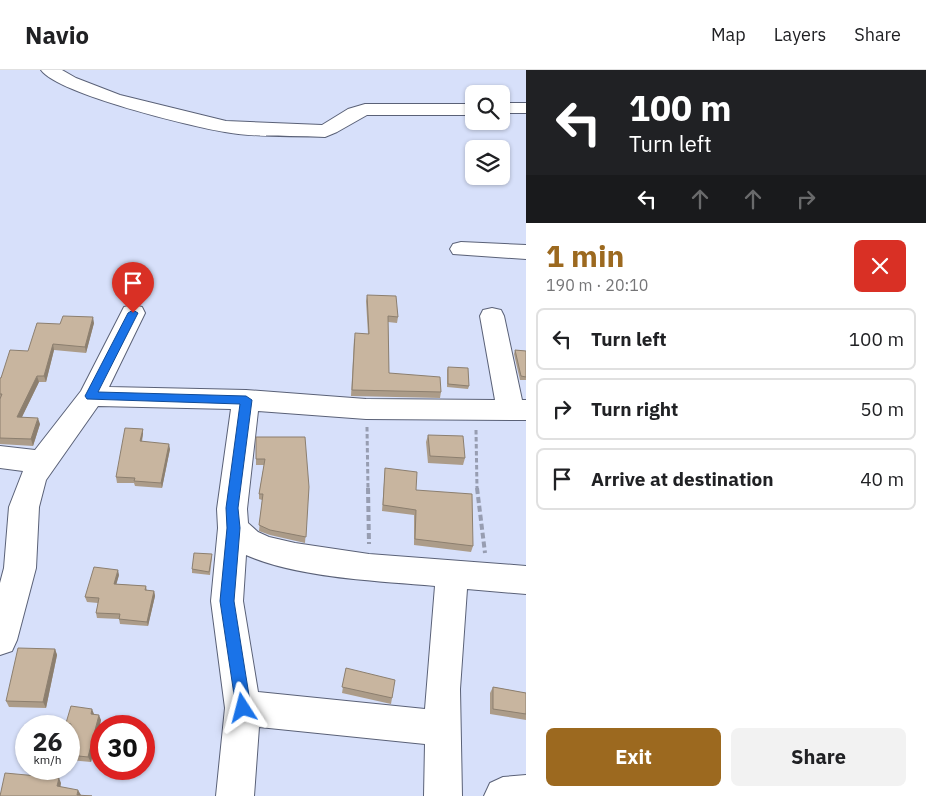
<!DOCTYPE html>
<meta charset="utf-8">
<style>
:root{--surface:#fff;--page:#f2f2f2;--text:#202124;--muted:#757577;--line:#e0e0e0;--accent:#9c691f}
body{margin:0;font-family:"IBM Plex Sans",sans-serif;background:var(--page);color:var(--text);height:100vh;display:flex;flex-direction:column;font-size:19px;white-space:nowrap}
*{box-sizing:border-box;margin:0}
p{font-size:16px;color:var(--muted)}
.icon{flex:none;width:28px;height:28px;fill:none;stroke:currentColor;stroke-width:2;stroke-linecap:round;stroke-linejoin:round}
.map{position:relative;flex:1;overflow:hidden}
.sheet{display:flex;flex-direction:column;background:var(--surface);width:400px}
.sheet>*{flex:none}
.hud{background:#202124;color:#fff;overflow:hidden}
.controls{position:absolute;left:465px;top:15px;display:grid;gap:10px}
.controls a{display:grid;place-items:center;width:45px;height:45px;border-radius:8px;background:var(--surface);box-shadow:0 1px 4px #0004;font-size:25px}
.speed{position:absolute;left:15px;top:645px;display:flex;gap:10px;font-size:25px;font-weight:700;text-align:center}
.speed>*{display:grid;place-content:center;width:65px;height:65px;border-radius:50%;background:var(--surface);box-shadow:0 1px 4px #0004;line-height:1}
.speed small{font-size:12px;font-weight:400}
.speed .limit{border:8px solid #d22;background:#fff;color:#111}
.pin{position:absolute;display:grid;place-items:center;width:42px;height:42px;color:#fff;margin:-51px -21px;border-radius:50% 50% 50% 0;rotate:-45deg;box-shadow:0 0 5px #0007}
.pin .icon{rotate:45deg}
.me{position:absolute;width:55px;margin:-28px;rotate:351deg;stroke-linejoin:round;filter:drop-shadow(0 0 4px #0008)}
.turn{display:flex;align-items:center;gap:18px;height:105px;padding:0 20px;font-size:22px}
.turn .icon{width:65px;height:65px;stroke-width:2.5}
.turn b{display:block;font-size:35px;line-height:42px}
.lanes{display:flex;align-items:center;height:48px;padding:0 20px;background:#0003;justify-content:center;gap:25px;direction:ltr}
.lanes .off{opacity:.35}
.round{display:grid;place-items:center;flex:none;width:52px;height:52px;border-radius:8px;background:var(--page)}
.head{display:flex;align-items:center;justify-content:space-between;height:85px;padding:0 20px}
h1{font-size:30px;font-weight:800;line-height:38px;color:var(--accent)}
.primary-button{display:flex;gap:10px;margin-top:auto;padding:10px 20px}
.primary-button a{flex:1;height:58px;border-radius:8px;background:var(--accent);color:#fff;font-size:20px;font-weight:800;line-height:58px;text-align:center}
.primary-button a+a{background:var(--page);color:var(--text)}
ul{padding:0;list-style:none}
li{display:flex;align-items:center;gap:15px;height:62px;margin:0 10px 8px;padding:0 10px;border:2px solid var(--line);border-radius:8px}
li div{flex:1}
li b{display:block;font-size:19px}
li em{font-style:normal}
header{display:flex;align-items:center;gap:30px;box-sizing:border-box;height:70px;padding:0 25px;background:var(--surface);border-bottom:1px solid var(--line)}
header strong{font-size:24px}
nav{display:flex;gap:28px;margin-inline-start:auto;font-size:18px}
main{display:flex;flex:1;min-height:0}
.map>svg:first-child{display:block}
</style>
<header>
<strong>Navio</strong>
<nav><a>Map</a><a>Layers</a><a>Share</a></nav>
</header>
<main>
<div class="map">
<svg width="526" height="726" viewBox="0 0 526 726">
<rect width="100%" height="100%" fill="#d7e0fa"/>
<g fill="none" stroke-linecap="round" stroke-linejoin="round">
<!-- minor casing -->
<g stroke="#5a6177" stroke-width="2">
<g id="minor">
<path d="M41,0H62L76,8L120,25L226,51L322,55L348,39L365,34H474V45H367L337,62L325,67C293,65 257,68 225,62C193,57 58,24 41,0Z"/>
<rect x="501" y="33" width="25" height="10"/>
<path d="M461,172L526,175V189L453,184L450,179L453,174Z"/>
<path d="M133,235L142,237L145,243L109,317L246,320L366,329L495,330L480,246L483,240L492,238L501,240L504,246L522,330H526V350L366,349L258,341L247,439L248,453L258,462L269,467L295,473L369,484L526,496V524L467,519L460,619L462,726H424L425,674L259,657L254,726H216L225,638L211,531L218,458L217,439L231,339L98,336L46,410L39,437L36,498L17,570L12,581L0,585V513L4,498L9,437L23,401L0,398V376L35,380L81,321L124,237ZM246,485C297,508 379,511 435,516L425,639L258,622L243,531Z"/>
<path d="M526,705V726H484L490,713L503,707Z"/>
</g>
</g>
<!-- path-far1 -->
<g stroke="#979db1" stroke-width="3" stroke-dasharray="4.5 2.5" stroke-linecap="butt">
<path d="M367,357L368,419"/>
<path d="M476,360L477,419"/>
</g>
<!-- path -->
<g stroke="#979db1" stroke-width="4" stroke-dasharray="6 3" stroke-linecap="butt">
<path d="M368,418L369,474"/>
<path d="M477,418L485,483"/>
</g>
<!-- minor -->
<use href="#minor" fill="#fff" fill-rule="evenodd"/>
</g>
<!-- wall -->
<g fill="#ac9c89">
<path d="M367,225L398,247L397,253L388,252L389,303L441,322L440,328L351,326L354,269L368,264L366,231Z"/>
<path d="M94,253L86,283L54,280L46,312H39L22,347L40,354L33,376L0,374V308H1L60,254Z"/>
<path d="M515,280L526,281V310H520L514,284Z"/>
<path d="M448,297L469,316L468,319L447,317V300Z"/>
<path d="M143,364L142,372L170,379L162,418L135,416L134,413H117L116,407Z"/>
<path d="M428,365L465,388L463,395L428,393L426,372Z"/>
<path d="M256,367L309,417L305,473L270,465L259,461L262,430L259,429V424L264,395H256Z"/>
<path d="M385,398L416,420L473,476L471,482L414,475V445L382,441Z"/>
<path d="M212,487L210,505L192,503V499Z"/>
<path d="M119,505L116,514L146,516L147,521H154L155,526L148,556L120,554L119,549L97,548L96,543L98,533L87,532L85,527Z"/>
<path d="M55,579L57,585L46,638L9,637L6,631Z"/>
<path d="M346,598L392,628L391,634L342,623Z"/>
<path d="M493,617L526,623V650L490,644V623Z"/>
<path d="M94,644L101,650L91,692L69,690V663L70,659L69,658V656H67L66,653Z"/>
</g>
<!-- shaded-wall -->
<g fill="#8c7f6f">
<path d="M93,247L94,253L86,283L85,277Z"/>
<path d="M53,274L54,280L46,312L44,306Z"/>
<path d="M37,306L39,312L19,353L17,347Z"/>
<path d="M38,348L40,354L33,376L31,369Z"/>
<path d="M143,359V364L140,377V371Z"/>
<path d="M169,374L170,379L162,418L161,413Z"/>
<path d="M118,500L119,505L115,519L114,514Z"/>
<path d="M154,521L155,526L148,556L147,552Z"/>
<path d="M55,579L57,585L46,638L43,632Z"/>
<path d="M92,639L94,644L93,650L91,644Z"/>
<path d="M99,645L101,650L91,692L88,687Z"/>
<path d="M59,708L61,713L60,721L57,716Z"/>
<path d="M78,720L81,725L80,726L77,725Z"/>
</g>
<!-- building -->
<g fill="#c8b59f" stroke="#8c7f6f">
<path d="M367,225L396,226L398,247L388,246L389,303L440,307L441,322L352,320L355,263L369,264Z"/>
<path d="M63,246L93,247L85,277L53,274L44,306H37L17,347L38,348L31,369L0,368V329L2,324H0V308H1L10,280L28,281L37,253L60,254Z"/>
<path d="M515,280L526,281V307L521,306Z"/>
<path d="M448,297L468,298L469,316L448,314Z"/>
<path d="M125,358L143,359L140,371L169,374L161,413L134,411L135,408L116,407Z"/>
<path d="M428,365L463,366L465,388L430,386Z"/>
<path d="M256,367H305L309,417L306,467L270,460L259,455L263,424H259L265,389H256Z"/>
<path d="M385,398L417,402L416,420L472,424L473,476L415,469L416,440L383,435Z"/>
<path d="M194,483L212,484L209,502L192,499Z"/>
<path d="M94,497L118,500L114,514L146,516L145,520L154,521L147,552L119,549L120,544L96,543L99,528L85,527Z"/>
<path d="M18,578L55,579L43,632L6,631Z"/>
<path d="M346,598L395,610L392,628L342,617Z"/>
<path d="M493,617L526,623V644L493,639Z"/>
<path d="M71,636L92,639L91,644L99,645L88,687L69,685V663L71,654L66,653Z"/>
<path d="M5,703L59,708L57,716L78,720L77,725L92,726H0Z"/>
</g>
<!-- route -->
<path fill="#1a73e8" stroke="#114b97" d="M133,240L138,243L98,322L246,326L252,330L238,438L240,458L234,531L251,638L248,643L243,645L238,643L236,638L220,531L227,458L226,438L240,334L87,329L85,326L128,243Z"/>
</svg>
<div class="controls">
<a><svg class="icon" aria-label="search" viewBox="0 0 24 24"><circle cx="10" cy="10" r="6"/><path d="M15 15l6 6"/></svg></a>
<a><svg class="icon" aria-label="layers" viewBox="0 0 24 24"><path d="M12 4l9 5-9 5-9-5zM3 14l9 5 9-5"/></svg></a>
</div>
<div class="speed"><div>26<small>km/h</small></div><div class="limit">30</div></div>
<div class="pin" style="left:133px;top:243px;background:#d93025"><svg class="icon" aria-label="arrive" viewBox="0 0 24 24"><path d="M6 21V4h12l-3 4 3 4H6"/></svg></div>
<svg class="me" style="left:243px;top:638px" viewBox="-20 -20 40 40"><path d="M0-17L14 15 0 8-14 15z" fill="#1a73e8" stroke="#fff" stroke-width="4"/></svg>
</div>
<section class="sheet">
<div class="hud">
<div class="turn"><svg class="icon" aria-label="left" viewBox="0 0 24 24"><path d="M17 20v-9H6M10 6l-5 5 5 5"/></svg><div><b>100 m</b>Turn left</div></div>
<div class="lanes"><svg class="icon" aria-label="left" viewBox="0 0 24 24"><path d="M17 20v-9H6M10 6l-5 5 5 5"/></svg><svg class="icon off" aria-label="ahead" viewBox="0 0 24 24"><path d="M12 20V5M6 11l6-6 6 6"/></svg><svg class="icon off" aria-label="ahead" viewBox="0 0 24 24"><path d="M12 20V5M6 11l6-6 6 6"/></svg><svg class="icon off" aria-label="right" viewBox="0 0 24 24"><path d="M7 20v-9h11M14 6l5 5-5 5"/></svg></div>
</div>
<div class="head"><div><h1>1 min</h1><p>190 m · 20:10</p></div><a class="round" style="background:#d93025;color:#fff"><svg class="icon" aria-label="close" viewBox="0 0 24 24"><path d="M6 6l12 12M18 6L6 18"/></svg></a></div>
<ul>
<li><svg class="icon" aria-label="left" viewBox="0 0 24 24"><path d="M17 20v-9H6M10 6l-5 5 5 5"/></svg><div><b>Turn left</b></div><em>100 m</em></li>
<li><svg class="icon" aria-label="right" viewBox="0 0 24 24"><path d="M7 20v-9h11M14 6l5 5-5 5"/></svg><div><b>Turn right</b></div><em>50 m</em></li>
<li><svg class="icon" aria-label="arrive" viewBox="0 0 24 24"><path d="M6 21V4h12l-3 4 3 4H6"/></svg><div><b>Arrive at destination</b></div><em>40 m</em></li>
</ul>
<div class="primary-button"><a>Exit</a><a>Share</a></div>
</section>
</main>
